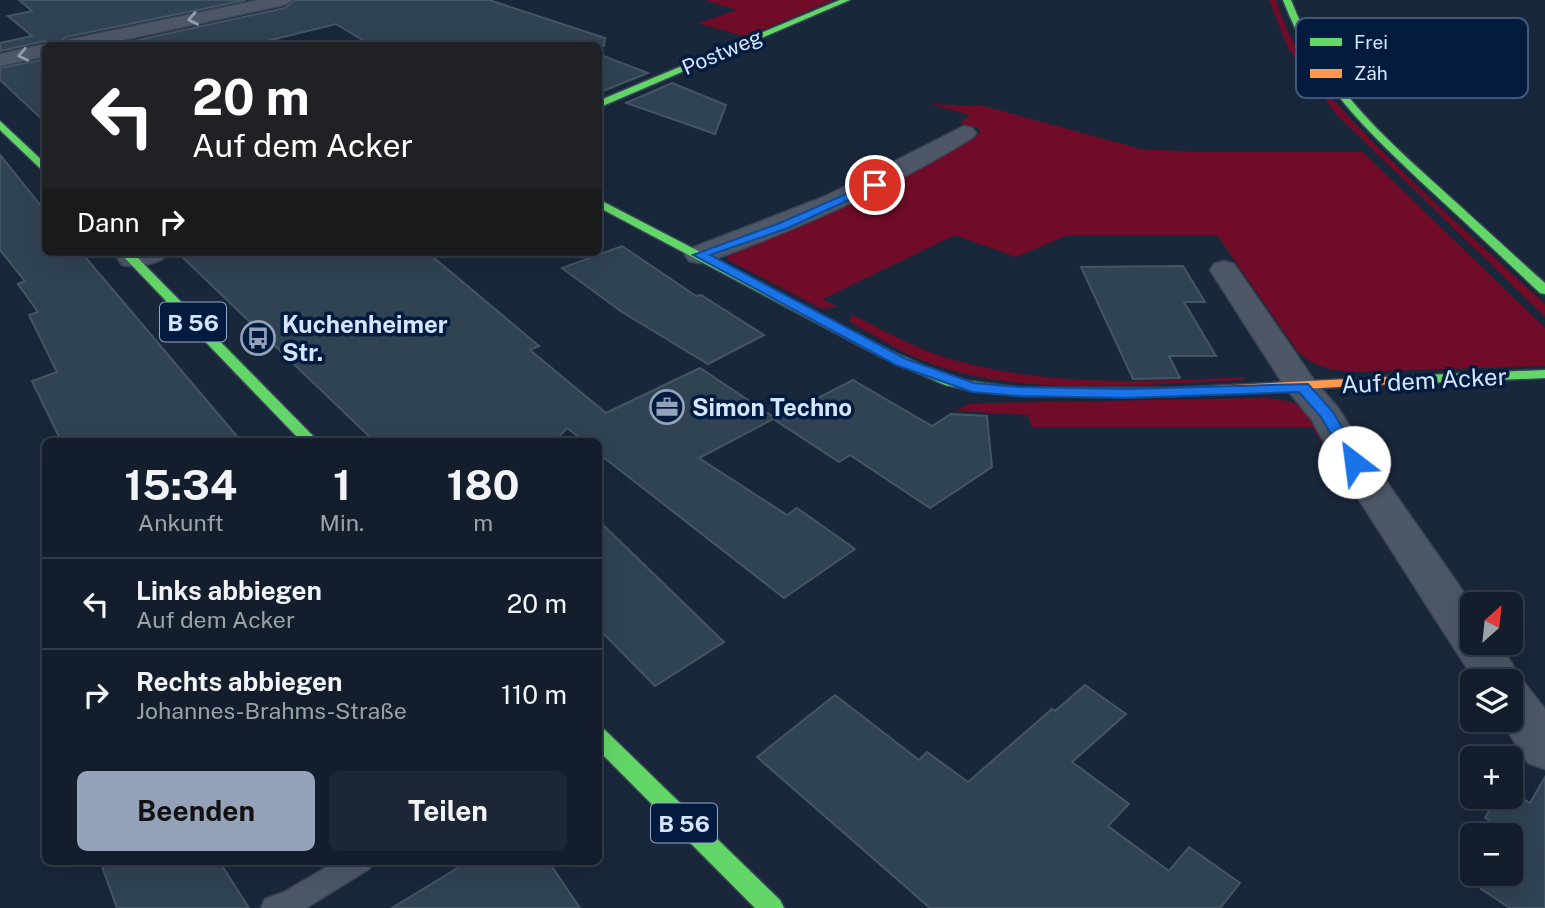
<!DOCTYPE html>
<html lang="de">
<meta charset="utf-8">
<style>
:root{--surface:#131d2c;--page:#1c2634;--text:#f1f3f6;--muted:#9da2a9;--line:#323b48;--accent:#93a2b9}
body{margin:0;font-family:"Public Sans",sans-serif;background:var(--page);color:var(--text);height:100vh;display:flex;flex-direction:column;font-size:26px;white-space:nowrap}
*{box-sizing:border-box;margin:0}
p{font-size:23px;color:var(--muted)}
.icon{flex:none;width:38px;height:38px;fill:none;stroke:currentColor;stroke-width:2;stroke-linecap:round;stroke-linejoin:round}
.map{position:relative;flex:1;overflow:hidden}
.drawer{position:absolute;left:42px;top:438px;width:560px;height:427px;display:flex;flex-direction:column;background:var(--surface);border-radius:10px;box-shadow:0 7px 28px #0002,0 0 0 2px var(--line)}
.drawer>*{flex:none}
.top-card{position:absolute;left:42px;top:42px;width:560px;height:214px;border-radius:10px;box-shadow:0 7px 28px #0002,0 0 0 2px var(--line);background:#202124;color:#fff;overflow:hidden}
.needle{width:46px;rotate:27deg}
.fabs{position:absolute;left:1460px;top:592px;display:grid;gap:14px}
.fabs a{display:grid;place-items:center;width:63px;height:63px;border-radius:10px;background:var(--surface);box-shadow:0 7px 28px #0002,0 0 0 2px var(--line);font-size:35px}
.pin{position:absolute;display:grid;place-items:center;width:60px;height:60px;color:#fff;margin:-30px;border:4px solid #fff;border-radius:50%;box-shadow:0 2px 7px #0007}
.me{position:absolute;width:77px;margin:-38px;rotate:330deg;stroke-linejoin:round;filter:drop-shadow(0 0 5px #0008)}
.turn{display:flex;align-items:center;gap:24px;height:147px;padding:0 35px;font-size:32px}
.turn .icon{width:91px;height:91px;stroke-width:2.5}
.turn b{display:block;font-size:49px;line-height:60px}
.then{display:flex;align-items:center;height:66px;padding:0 35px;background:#0003;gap:14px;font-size:26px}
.eta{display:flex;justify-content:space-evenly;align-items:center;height:119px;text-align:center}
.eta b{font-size:42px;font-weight:700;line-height:49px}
.cta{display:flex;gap:14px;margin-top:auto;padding:14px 35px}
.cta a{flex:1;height:80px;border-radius:10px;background:var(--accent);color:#111;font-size:28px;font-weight:700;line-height:80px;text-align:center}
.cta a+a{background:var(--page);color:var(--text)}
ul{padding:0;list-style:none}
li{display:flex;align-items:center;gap:21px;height:91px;padding:0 35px;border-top:2px solid var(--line)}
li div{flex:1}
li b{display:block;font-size:26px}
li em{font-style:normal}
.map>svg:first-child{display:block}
</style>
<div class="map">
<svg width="1545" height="908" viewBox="0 0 1545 908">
<rect width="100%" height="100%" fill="#19273b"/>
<!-- green -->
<g fill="#700c27">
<path d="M705,0H833L746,37L698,23L737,10Z"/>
<path d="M1269,0H1276C1296,67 1345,114 1393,162C1442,211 1494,257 1545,304V317L1336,114L1288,48Z"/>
<path d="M930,104L984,106L1141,149L1200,152H1363L1545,328V366L1355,372C1332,370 1315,368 1298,352L1217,235H1068L1016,257L955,235L823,299L837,307L822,309L728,260L727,255L733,250L941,155L980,133V129L960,123L970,115Z"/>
<path d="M853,315C885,331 916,349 951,359C1045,387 1148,382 1245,377V380C1144,384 1028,398 932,364C905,355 880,338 855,325L849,321Z"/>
<path d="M1269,398L1292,402L1314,415L1476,681L1312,427H1032L1028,415L957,411L968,404L985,403Z"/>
</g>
<!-- building -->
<g fill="#304352" stroke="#445564" stroke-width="2">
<path d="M19,0H246L66,37L55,46L45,41L0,51V43L32,36L8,16L32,11Z"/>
<path d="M295,0H489L605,38L604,46H372L336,24L247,46H111L285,8Z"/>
<path d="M598,54L648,73L598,93Z"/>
<path d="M46,59V123L0,80V68Z"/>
<path d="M672,83L726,105L715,134L626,103Z"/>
<path d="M0,155L46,212V252H81L241,441H61L32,381L57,372L29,315L38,312L18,284L25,281L0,250Z"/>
<path d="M622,246L696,296L701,295L764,335L708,364L622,312L562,268Z"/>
<path d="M177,252H427L539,346L530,350L606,413L700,368L775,418L699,458L787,515L797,508L855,549L784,598L598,453V441H584L567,428L555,441H374Z"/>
<path d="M1183,266L1205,302H1184L1216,356H1169L1180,378L1133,379L1081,267Z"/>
<path d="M853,380L932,426L951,414L987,416L992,467L930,508L850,455L839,462L775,420Z"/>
<path d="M598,520L724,642L655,686L598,628Z"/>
<path d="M1085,685L1126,714L1072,762L1129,804L1108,826L1169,871L1189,847L1240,883L1220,908H930L757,757L835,695L919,760L927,752L968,782L1052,709L1055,711Z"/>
<path d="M1545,777V908H1510L1481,889L1490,873H1510L1512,834L1485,818L1498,796H1510V792L1530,803Z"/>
<path d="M100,861H219L249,908H117Z"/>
<path d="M469,861H548L580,908H392Z"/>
</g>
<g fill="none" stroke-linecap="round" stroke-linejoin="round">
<!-- lane casing -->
<g stroke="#3a4456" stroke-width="3">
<path id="lane" d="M337,861H373L369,869L306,908H261L265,899L284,892Z"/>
</g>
<!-- street casing -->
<g stroke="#3a4456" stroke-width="3">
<g id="street">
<path d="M259,0H293L284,5L96,46H58L67,40Z"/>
<path d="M46,44L51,46H46V56L0,66V54Z"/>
<path d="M964,126L972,128L976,133L972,138C889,189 801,228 709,261L699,263L689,261L685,255L689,249L826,196Z"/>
<path d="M125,252H170C162,264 136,268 122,265L118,259Z"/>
<path d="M1224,261L1234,264L1314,380L1339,409L1370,458L1472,604V642H1498L1523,681L1545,709V769L1528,763L1500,719H1510V681H1475L1335,462L1312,420L1285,387L1210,270L1214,264Z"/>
</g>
</g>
<!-- fast casing -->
<g stroke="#3a4456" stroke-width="3">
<g id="fast">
<path d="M840,0H850L598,108V101Z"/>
<path d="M1283,0H1291C1322,80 1376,130 1438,186C1474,218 1509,251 1545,283V294L1540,293C1504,259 1468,225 1431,191C1369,133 1314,82 1283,0Z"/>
<path d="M0,121L46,164V174L0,130Z"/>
<path d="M598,199L889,350L954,379L1022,388H1175L1182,392L1175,396H1022L973,391L945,385L879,356L598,207Z"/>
<path d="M119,252H132L318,441H301Z"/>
<path d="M1545,370V378L1425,383L1418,379L1425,375Z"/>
<path d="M598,727L605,730L780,900L784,908H755L598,750Z"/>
</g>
</g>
<!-- slow casing -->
<g stroke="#3a4456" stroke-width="3">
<path id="slow" d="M1425,375L1432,379L1430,382L1175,396L1168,392L1175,388Z"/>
</g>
<!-- lane -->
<use href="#lane" fill="#4d5766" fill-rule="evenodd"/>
<!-- street -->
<use href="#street" fill="#4d5766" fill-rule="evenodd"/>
<!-- fast -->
<use href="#fast" fill="#63d668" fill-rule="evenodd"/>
<!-- slow -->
<use href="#slow" fill="#ff974d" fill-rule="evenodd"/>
</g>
<!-- one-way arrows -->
<defs><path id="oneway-chevron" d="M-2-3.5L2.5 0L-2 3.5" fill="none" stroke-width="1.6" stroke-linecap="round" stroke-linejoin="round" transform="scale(1.75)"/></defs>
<g stroke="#909eb2">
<use href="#oneway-chevron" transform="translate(193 19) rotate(168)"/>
<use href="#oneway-chevron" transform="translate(23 55) rotate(168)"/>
</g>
<!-- route -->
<path fill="#1a73e8" stroke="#114b97" stroke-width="2" d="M871,183L881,185L788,228L710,255L906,359L974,383L1019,387L1126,389L1308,384L1333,412L1362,462L1354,467L1349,465L1321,417L1299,392L1126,398L1019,396L972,392L896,365L693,255L780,223Z"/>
<!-- icons -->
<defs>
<g id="bus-ring" transform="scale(1.75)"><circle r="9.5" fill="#021b3f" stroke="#93a2b9" stroke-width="1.5"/><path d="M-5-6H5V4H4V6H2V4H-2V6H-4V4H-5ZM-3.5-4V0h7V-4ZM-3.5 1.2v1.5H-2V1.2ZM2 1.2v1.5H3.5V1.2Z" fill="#93a2b9"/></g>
<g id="office-ring" transform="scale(1.75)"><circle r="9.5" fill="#021b3f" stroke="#93a2b9" stroke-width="1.5"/><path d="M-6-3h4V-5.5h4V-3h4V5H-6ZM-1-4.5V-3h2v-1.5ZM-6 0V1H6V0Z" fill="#93a2b9"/></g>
</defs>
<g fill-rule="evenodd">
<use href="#bus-ring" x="258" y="338"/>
<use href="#office-ring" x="667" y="407"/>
</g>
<g text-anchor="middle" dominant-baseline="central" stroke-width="7" stroke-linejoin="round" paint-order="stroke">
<!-- far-street labels -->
<g font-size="21" fill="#d4e5fd" stroke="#021b3f">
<text transform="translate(722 52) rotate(-23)">Postweg</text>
</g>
<!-- shield labels -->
<g fill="#021b3f" stroke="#95a8c4" stroke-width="2">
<rect x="160" y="302.5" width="66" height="39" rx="5"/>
<rect x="651" y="803.5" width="66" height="39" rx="5"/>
</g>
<g font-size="23" font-weight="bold" fill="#d4e5fd">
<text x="193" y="322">B 56</text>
<text x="684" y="823">B 56</text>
</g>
<!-- poi labels -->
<g font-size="24" font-weight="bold" fill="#d4e5fd" stroke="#021b3f" text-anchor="start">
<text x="282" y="324">Kuchenheimer<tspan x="282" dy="28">Str.</tspan></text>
<text x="692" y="407">Simon Techno</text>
</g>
<!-- street labels -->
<g font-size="24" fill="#d4e5fd" stroke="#021b3f">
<text transform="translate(1424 380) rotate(-3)">Auf dem Acker</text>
</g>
</g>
<!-- legend -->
<rect x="1296" y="18" width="232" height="80" rx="10" fill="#021b3f" stroke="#415878" stroke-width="2"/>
<rect x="1310" y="38" width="32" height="8" fill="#63d668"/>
<rect x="1310" y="69" width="32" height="9" fill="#ff974d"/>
<g font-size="19" fill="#d4e5fd">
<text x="1354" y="49">Frei</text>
<text x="1354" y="80">Zäh</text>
</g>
</svg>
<div class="fabs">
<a><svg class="needle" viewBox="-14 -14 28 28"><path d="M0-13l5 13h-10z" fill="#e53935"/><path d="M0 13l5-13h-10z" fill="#9da2a9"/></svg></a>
<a><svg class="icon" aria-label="layers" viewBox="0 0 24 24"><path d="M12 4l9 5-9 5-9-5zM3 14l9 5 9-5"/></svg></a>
<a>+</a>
<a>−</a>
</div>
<div class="pin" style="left:875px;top:185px;background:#d93025"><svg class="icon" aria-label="arrive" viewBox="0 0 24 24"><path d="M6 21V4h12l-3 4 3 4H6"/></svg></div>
<svg class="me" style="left:1354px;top:462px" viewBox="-20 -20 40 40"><circle r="19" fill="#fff"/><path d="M0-13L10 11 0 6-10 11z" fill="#1a73e8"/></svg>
<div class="top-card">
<div class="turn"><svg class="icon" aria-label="left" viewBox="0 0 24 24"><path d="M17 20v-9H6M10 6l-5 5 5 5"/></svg><div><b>20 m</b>Auf dem Acker</div></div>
<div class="then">Dann<svg class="icon" aria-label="right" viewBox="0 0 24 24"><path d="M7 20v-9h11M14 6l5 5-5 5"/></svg></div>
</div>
<section class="drawer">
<div class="eta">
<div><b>15:34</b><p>Ankunft</p></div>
<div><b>1</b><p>Min.</p></div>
<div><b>180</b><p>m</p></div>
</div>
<ul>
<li><svg class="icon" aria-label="left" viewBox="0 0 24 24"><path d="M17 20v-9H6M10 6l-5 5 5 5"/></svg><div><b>Links abbiegen</b><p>Auf dem Acker</p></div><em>20 m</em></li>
<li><svg class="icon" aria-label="right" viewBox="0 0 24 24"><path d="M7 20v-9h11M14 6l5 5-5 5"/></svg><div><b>Rechts abbiegen</b><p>Johannes-Brahms-Straße</p></div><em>110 m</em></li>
</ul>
<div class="cta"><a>Beenden</a><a>Teilen</a></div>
</section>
</div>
